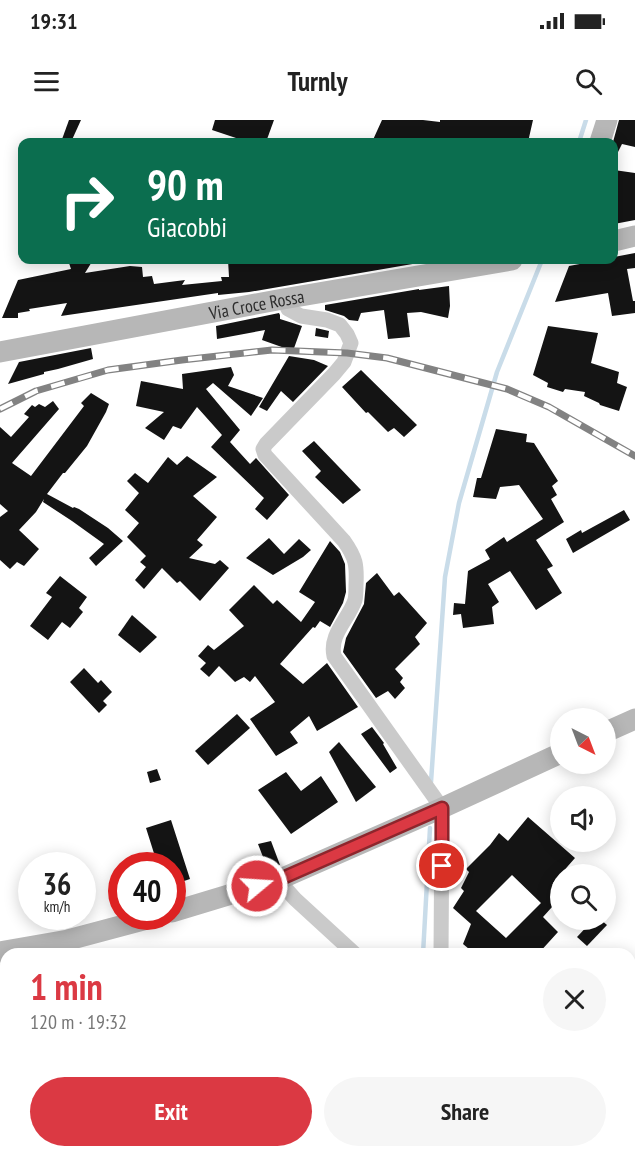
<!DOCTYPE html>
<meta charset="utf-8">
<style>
:root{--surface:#fff;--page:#f6f6f6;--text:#222;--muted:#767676;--accent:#db3943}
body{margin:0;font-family:"PT Sans Narrow",sans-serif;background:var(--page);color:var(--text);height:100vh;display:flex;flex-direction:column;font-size:22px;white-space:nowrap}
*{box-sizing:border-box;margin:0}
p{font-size:20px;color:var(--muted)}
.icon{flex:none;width:33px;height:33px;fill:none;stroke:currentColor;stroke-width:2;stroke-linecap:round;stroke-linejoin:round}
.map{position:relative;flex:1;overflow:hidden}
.side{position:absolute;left:0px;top:828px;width:636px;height:210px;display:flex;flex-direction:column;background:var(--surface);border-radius:18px 18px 0 0;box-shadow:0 3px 15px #0003}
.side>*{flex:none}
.banner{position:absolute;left:18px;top:18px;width:600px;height:126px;border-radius:12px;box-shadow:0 3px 15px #0003;background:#0b6e4f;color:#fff;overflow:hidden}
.needle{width:39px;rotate:138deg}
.fabs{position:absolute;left:550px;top:588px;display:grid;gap:12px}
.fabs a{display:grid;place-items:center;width:66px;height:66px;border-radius:50%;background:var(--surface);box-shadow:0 3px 15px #0003;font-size:30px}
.speed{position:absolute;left:18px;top:732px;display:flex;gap:12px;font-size:30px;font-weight:700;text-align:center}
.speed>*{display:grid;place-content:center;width:78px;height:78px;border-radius:50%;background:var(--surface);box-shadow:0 3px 15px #0003;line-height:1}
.speed small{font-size:15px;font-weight:400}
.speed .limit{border:9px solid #d22;background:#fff;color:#111}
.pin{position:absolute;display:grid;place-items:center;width:51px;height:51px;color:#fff;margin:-26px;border:3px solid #fff;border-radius:50%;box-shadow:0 2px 6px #0007}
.me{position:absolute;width:66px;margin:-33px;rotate:72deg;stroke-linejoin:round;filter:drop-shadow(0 0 4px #0008)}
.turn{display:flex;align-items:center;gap:21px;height:126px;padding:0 30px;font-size:27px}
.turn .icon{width:78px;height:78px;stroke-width:2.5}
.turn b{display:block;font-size:42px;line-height:51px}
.round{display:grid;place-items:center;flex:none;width:63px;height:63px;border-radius:32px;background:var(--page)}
.head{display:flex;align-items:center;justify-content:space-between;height:102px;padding:0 30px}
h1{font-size:36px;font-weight:600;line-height:45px;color:var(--accent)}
.button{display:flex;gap:12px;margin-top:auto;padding:12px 30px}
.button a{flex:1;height:69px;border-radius:36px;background:var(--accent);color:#fff;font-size:24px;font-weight:600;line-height:69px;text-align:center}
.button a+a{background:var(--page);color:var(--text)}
.status{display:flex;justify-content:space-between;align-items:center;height:42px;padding:0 30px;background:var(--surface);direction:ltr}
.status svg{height:16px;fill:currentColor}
header{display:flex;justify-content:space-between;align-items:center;height:78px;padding:0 30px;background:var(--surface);font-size:27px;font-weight:600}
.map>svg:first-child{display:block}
</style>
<div class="status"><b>19:31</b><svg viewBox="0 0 49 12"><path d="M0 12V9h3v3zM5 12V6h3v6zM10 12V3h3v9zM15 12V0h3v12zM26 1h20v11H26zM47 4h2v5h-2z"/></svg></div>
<header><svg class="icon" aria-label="menu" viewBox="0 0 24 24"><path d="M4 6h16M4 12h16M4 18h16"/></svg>Turnly<svg class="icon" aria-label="search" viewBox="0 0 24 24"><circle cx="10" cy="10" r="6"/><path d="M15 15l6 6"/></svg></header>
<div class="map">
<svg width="635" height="1038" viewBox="0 0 635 1038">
<rect width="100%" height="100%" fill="#fff"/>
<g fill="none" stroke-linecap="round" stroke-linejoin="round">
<!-- stream -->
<g stroke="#c9dce9" stroke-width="4.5">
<path d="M579,22L586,0"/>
<path d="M431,662L445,457L459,383L497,252L542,140"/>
<path d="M423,834L430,708"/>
<path d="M412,1038L413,1032"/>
</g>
</g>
<!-- building -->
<g fill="#141414" fill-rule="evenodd">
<path d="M69,0H81L71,22H61Z"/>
<path d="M215,0H274L266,22H248L212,10Z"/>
<path d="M382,0H423L440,2V0H533L528,22H458L435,18L434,22H372Z"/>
<path d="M619,0H635V27L622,24L614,40L613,22Z"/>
<path d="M614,50L635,53V100L614,104Z"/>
<path d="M635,133V148L627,149L633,181H635V193L612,196L608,173L555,182L569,146L601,140H614V137Z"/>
<path d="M68,140H93L85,153L130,146L142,147L143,157L152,156L154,164L185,160L182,165L222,161L221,157H229L228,140H430V141L249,172L218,175V173L61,196L67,183L29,189L30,191L18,193V198H2L18,160L71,149Z"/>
<path d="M449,166L450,186L448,198L421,192L407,193L410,217L388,219L384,190L361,193L358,201L349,200L344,196L325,190V185L419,169V170Z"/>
<path d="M279,193L280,195V199L302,206L293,231L262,220L265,210L217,219L216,206Z"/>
<path d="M548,206L598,213L591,243L619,252L617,263L627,267L619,291L600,285L599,283L584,276L585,272L565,269L563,272L547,267L548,263L533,255Z"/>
<path d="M316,208L329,211L328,218L315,216Z"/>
<path d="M91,228L93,239L58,249L44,252V254L8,264L19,242Z"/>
<path d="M289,236L314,240L328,246L293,282L281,271L267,291L259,287Z"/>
<path d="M231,247L234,255L228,266L263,278L251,296L213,263L206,269L240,310L230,322L250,344L256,338L289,375L267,400L255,389L264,378L211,327L222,315L197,287L181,309L173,306L164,320L145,308L164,292L136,286L141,261L183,269L182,254Z"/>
<path d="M361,250L417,305L404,317L394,308L388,312L368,292L366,293L342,267Z"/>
<path d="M91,273L109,284L106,292L87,326L65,353H63L47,374L73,388L74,387L79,389L108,408L123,421L96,446L89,438L104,424L72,401L43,382L44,379L36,392L19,410L39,429L24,446L17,442L10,449L0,440V397L8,391L0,384V307L11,317L29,297L24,294L32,285L35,287L39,284L45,287L53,281L59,289L12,343L31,356L84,286L81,283Z"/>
<path d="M496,309L527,314L526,322L534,323L558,361L552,366L557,375L551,379L564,402L536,420L553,446L547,449L562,473L536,490L510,451L488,464L499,482L492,487L494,504L463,508L461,494L453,495L454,483L465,484L468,451L490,439L485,430L504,417L507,422L543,399L519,365L500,367L496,379L473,377L477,358H481Z"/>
<path d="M314,321L361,370L343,384L315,357L321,351L302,331Z"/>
<path d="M187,336L217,357L193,376L217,397L197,420L203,425L189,438L215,444L220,440L229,448L200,481L180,461L177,463L162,448L144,469L135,460L146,447L140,442L146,436L127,417L139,403L125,390L139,373L127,361L135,353L148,363L168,337L177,345Z"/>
<path d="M624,390L630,400L573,433L566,419L581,410L582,413Z"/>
<path d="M269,418L284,434L299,419L311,430L303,437L273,455L246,438Z"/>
<path d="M330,421L340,432L345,444L346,472L343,483L330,507L320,501L315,508L313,507L280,544L303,564L327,543L358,587L317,611L309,596L290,612L298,623L276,636L250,599L275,582L255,556L250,562L244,557L235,562L219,546L209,557L200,549L206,543L198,536L208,525L214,530L244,506L229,490L254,465L273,484L277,480L301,502L315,482L299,472Z"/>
<path d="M377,453L394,476L399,472L427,503L415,517L420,524L395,549L403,558L400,562L405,568L395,579L388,571L376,578L343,532L346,518L364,484L366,463Z"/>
<path d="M60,456L87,477L79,488L83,492L70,508L62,502L48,520L30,506L52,477L46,473Z"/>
<path d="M132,495L157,517L140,533L118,515Z"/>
<path d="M84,548L98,563L101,560L112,572L103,581L107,585L99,593L70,562Z"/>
<path d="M237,594L250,608L208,645L195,631Z"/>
<path d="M372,607L384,623L383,624L397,648L390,653L361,614Z"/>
<path d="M339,622L376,667L356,682L329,632Z"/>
<path d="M157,649L161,660L150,663L147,652Z"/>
<path d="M286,652L301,671L321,656L338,682L291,714L258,670Z"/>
<path d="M528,697L575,738L553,763L561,771V777L543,797L558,812L538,834H475L463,824L471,804L453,788L464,771L461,768L469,752L466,749L490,725L499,713L508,721ZM512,755L541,783L506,818L476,791Z"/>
<path d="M171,700L190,759L172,765V746H158L146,708Z"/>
<path d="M271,721L280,745L268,750L258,724Z"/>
<path d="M593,800H601L607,805L587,826L577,817Z"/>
</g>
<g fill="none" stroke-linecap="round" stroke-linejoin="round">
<!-- street -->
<g stroke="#cacaca" stroke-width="15">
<path d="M283,179L288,189L301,196L327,200L340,205L347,214L351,223L344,242L334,254L266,324L263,329L265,335L344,421C356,438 357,445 356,465C356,470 356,476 355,480C349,499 329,514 334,536L442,688L441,834"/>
<path d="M278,760L295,779L355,834"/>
<path d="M554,1032L563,1038"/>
</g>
<!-- secondary -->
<g stroke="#b7b7b7" stroke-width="21">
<path d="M600,22L607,0"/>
<path d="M614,121L635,116"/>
<path id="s1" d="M0,232L283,179L512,140"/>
<path d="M606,612L635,599"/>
<path d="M172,792L278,760L442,688L561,633"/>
<path d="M0,832L68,820L158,796"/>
</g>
<!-- rail casing -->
<g stroke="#828282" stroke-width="7">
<path id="rail" d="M0,289L36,271L108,250L182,240L272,230L347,233L387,238L507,269L549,287L635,336"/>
</g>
<!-- rail -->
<use href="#rail" stroke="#fff" stroke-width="4.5" stroke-dasharray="14" stroke-linecap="butt"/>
</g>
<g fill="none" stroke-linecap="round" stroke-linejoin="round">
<!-- route casing -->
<g stroke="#8e252c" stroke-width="15">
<path id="route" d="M257,766L278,760L303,749L442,688V746"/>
</g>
<!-- route -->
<use href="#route" stroke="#db3943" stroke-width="10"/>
</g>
<g text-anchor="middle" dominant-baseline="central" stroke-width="6" stroke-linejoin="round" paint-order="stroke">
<!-- street labels -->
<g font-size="18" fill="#2d2d2d" stroke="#fff">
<text stroke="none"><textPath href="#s1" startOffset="261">Via Croce Rossa</textPath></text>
</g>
</g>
</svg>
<div class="fabs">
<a><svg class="needle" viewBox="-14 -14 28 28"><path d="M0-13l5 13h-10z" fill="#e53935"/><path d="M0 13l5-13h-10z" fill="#767676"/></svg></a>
<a><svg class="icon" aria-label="sound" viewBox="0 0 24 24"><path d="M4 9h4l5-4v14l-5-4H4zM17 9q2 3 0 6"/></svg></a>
<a><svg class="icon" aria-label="search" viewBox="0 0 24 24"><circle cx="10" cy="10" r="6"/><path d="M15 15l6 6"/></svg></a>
</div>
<div class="speed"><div>36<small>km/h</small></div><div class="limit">40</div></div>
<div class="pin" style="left:442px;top:746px;background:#d93025"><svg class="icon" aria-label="arrive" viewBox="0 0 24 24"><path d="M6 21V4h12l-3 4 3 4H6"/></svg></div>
<svg class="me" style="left:257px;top:766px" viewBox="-20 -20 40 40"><circle r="17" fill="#db3943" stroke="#fff" stroke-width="3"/><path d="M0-11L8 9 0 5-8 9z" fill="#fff"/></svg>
<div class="banner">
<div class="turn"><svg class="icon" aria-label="right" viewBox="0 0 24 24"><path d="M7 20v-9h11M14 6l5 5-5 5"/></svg><div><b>90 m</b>Giacobbi</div></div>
</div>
<section class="side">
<div class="head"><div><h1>1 min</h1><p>120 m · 19:32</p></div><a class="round"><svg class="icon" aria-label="close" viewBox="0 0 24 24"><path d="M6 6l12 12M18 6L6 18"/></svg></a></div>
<div class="button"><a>Exit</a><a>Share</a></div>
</section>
</div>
